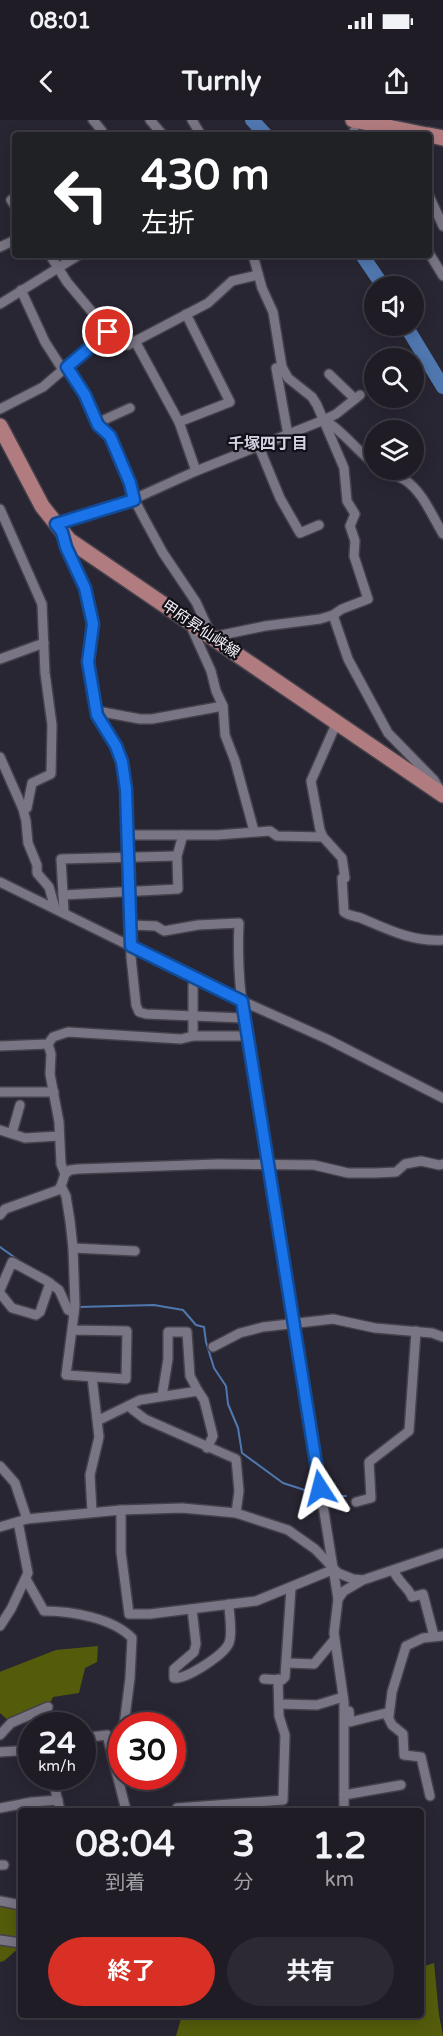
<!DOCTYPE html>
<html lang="ja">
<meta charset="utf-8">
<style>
:root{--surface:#1f1c26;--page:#2c2932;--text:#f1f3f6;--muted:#a1a1a7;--line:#3c3a43;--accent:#d93025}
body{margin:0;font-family:"Varela Round","Noto Sans JP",sans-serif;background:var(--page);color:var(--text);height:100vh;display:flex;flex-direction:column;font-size:22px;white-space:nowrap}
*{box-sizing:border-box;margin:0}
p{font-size:20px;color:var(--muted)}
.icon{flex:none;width:33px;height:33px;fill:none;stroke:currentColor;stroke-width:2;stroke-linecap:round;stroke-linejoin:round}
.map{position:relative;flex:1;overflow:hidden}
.drawer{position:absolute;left:18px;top:1688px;width:406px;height:210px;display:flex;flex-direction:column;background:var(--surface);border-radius:6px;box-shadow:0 3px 15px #0003,0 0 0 2px var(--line)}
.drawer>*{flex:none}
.top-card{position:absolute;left:12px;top:12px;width:420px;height:126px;border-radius:6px;box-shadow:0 3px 15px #0003,0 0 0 2px var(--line);background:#202124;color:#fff;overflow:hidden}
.fabs{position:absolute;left:364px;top:156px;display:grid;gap:12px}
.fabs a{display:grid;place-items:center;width:60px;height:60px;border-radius:50%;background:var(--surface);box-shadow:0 3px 15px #0003,0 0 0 2px var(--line);font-size:30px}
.speed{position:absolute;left:18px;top:1592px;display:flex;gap:12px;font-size:30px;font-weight:700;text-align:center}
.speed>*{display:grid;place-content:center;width:78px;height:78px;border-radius:50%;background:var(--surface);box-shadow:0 3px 15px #0003,0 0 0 2px var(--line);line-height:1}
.speed small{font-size:15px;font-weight:400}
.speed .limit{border:9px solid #d22;background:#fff;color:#111}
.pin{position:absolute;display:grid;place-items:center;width:51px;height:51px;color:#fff;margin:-26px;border:3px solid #fff;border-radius:50%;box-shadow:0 2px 6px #0007}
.me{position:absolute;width:66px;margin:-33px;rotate:351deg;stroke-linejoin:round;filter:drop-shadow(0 0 4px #0008)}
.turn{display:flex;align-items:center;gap:21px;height:126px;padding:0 30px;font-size:27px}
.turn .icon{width:78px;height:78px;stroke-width:2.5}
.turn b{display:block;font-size:42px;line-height:51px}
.eta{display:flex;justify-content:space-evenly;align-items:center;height:102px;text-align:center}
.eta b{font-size:36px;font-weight:700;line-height:42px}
.action{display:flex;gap:12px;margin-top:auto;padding:12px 30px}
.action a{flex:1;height:69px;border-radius:36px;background:var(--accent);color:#fff;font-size:24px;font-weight:700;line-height:69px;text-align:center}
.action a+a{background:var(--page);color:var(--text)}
.status{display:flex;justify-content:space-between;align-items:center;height:42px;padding:0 30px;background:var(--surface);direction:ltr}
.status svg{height:16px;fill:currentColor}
header{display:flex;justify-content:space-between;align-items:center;height:78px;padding:0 30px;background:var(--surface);font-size:27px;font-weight:700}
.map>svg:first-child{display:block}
</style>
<div class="status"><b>08:01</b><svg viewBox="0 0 49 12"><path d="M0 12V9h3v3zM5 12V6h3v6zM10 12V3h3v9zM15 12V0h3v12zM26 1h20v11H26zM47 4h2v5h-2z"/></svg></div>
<header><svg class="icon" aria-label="back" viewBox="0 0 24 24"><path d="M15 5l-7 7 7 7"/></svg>Turnly<svg class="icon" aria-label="share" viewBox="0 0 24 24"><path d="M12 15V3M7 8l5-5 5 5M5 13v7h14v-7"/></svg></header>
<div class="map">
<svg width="443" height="1916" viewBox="0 0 443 1916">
<rect width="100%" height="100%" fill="#292633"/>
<!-- forest -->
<g fill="#545c0b">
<path d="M98,1526L97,1542L85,1548L79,1573L53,1577L48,1587L11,1603L0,1593V1552L2,1551L56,1530Z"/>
<path d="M0,1785L21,1787V1826L4,1841L0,1842Z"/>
<path d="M434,1843L439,1895L443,1916H176L182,1895L422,1894V1847Z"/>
</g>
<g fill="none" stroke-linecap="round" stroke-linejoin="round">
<!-- stream -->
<g stroke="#5078b0" stroke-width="2">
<path d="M0,1127L24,1144"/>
<path d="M78,1187L154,1185L183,1190L196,1205L204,1207L206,1222L214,1248L226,1266L228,1284L238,1308L242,1333L283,1363L317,1374"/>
<path d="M325,1376H346"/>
</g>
<!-- river -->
<g stroke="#5078b0" stroke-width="14">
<path d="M252,0L266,15"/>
<path d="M362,135L383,166"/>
<path d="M406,206L443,267"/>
</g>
<!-- minor casing -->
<g stroke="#44414b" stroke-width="12">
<g id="minor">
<path d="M93,0L102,11L96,15"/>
<path d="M150,0L163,15"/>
<path d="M192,0L201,15"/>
<path d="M354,11L356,15"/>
<path d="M429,76L443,106"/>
<path d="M15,77L11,80L15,86"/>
<path d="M0,127L15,120"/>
<path d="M429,133L443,156"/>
<path d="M21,170L45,222L63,250"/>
<path d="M0,184L79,135"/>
<path d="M108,211L119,225H128L208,183L232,161L258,155"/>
<path d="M135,221L179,302L196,351"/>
<path d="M67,247L85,275L98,305L110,316L130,363L134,379L145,400L163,433L196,482L212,517L265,506L320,499L333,495L342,489L368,479L354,436L355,421L350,406L355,394L347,381L344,348L317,285L312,277L288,258L282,247L273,192L262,168L253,135"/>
<path d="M282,247L276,248L288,315"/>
<path d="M329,254L355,279"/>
<path d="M0,289L43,267L108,211L67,162L50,135"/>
<path d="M324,300C343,310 356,331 375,344"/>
<path d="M179,302L230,282L186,194"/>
<path d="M97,303L130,288"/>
<path d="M259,327L280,378L300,413L319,405"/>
<path d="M384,350C391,354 398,356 405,360C423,372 432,396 443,414"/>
<path d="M0,389L42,484L45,553L52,605L51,654L32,663L27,688L23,689"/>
<path d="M55,404L134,379L196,351L324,300L336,294L360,275"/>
<path d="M64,417L66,427L85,468L93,504L88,542L97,595L116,626L122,642L126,669L131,837L136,885L139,892L146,894L243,898"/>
<path d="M333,495L348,539L388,613L434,660L440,670"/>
<path d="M195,506L193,511L211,551L216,571L223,586L225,615L235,641L254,711"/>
<path d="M0,539L44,523"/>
<path d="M97,591L140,599H152L223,586"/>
<path d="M337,602L311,661L320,710L323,717L342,738L345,758H342L344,792C349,796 355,796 361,798C389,810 413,822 443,820"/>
<path d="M0,637L23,689L26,701L28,723L37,745V753L49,767L55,788"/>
<path d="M127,715H217L270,711L277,716L323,717"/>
<path d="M0,762L242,881L327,919L443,978"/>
<path d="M63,775L178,769L177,736L183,715"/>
<path d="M64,792L61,739L177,736"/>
<path d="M130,805L156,806L164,811L198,805L239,803C237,844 240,883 249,923L338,1479L334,1513L344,1582V1690"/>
<path d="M193,916V865"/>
<path d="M48,924L51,934L50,954L59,1002L61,1044L65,1054"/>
<path d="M0,926L48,924L53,917L68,912L181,919L193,916H247"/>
<path d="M0,972H54"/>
<path d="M0,1010L25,1018L59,1016"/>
<path d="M12,1013L20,985"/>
<path d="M61,1066L66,1076L70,1101L73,1128L75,1186L66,1255L126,1259L127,1211L72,1210"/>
<path d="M0,1095L5,1089L58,1070L61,1066L65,1054L70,1050L78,1049L218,1044L314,1045L348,1053H375L396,1052L405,1044L421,1041L439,1045L443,1044"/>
<path d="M73,1128L135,1131"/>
<path d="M0,1170L12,1142L47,1161L59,1170L68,1190L74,1193"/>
<path d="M0,1173L12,1188L36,1195L40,1192L50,1163"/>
<path d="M213,1227L240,1213L263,1207L333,1199L375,1208L432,1213L443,1217"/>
<path d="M162,1276L168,1239V1212H187L190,1256L198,1271L204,1280L213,1316L207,1328"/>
<path d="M128,1286L145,1299L236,1339L239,1371L236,1393"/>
<path d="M99,1300L140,1280L198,1271"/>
<path d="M0,1346L15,1363L27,1399"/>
<path d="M356,1382L371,1378L369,1342L409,1311L416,1211"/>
<path d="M121,1390V1432L129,1494H150L256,1481L332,1450"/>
<path d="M92,1392L90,1355L99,1317L92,1257"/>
<path d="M0,1407L27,1399L121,1390L182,1388L236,1393L288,1410L315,1429L338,1453L353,1459L363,1460L443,1433"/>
<path d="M393,1450C399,1463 408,1467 412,1477L423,1474L434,1516"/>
<path d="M26,1459L44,1491C71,1491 113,1498 132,1518L130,1558L124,1605"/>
<path d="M338,1479L344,1471L361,1461"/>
<path d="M192,1489L196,1524L194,1532L174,1549V1558C187,1559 224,1535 229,1523C233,1513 229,1495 229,1484"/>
<path d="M0,1506L11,1489L28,1453L18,1402"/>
<path d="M287,1543L314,1544L334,1520"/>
<path d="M264,1559L282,1560L285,1557L291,1468"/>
<path d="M279,1584L317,1585L343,1577"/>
<path d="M349,1591L350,1602L386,1593L392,1605L403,1614L404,1635L421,1637L430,1676"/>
<path d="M389,1596L392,1572L406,1526L423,1518L443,1516"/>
<path d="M0,1615L11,1603L48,1587"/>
<path d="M82,1618L107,1615L126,1690"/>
<path d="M0,1632L32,1630"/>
<path d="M52,1656L60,1690"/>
<path d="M344,1675L401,1665"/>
<path d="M0,1688L32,1682L58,1680"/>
<path d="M177,1688L283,1680L285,1615L279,1596L278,1559"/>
<path d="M0,1745H4"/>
<path d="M0,1781L21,1785"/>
<path d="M0,1820L21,1823"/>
</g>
</g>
<!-- primary casing -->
<g stroke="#44414b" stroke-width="18">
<g id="primary">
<path d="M353,0L427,15"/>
<path d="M429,15L443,18"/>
<path d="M0,306L42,386L69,420L443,675"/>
</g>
</g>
<!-- minor -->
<use href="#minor" stroke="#797584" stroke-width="9"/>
<!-- primary -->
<use href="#primary" stroke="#b17c7f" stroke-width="15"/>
</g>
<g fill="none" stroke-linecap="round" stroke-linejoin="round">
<!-- route casing -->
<g stroke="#114b97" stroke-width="15">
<path id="route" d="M108,212L67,247L85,275L98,305L110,316L130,363L134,380L56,404L62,412L66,427L85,468L93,504L88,542L97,595L116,626L122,642L126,669L131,826L242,881L320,1368"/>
</g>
<!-- route -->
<use href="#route" stroke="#1a73e8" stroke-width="10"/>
</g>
<g text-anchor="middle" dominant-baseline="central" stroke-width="4.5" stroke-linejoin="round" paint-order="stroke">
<!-- street labels -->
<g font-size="15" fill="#f4f1fa" stroke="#111016">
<text transform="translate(201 509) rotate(34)">甲府昇仙峡線</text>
</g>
<!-- neighbourhood labels -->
<g font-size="16" font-weight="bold" fill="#d5d1e2" stroke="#111016">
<text x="268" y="324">千塚四丁目</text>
</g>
</g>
</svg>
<div class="fabs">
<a><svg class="icon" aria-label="sound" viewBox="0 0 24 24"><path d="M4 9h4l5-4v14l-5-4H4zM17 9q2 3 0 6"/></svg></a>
<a><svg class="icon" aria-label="search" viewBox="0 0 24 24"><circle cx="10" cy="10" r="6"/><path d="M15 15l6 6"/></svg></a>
<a><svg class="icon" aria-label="layers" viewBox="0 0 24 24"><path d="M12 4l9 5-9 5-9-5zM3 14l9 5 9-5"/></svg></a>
</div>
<div class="speed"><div>24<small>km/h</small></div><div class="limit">30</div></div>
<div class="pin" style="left:108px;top:212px;background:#d93025"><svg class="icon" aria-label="arrive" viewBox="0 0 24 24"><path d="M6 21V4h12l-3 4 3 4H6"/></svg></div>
<svg class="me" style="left:320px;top:1368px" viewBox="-20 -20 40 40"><path d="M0-17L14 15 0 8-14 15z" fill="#1a73e8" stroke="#fff" stroke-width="4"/></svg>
<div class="top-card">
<div class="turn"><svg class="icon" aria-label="left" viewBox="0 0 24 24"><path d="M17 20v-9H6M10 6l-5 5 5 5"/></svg><div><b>430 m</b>左折</div></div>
</div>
<section class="drawer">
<div class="eta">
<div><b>08:04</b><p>到着</p></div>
<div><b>3</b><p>分</p></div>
<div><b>1.2</b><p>km</p></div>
</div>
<div class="action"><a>終了</a><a>共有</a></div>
</section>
</div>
